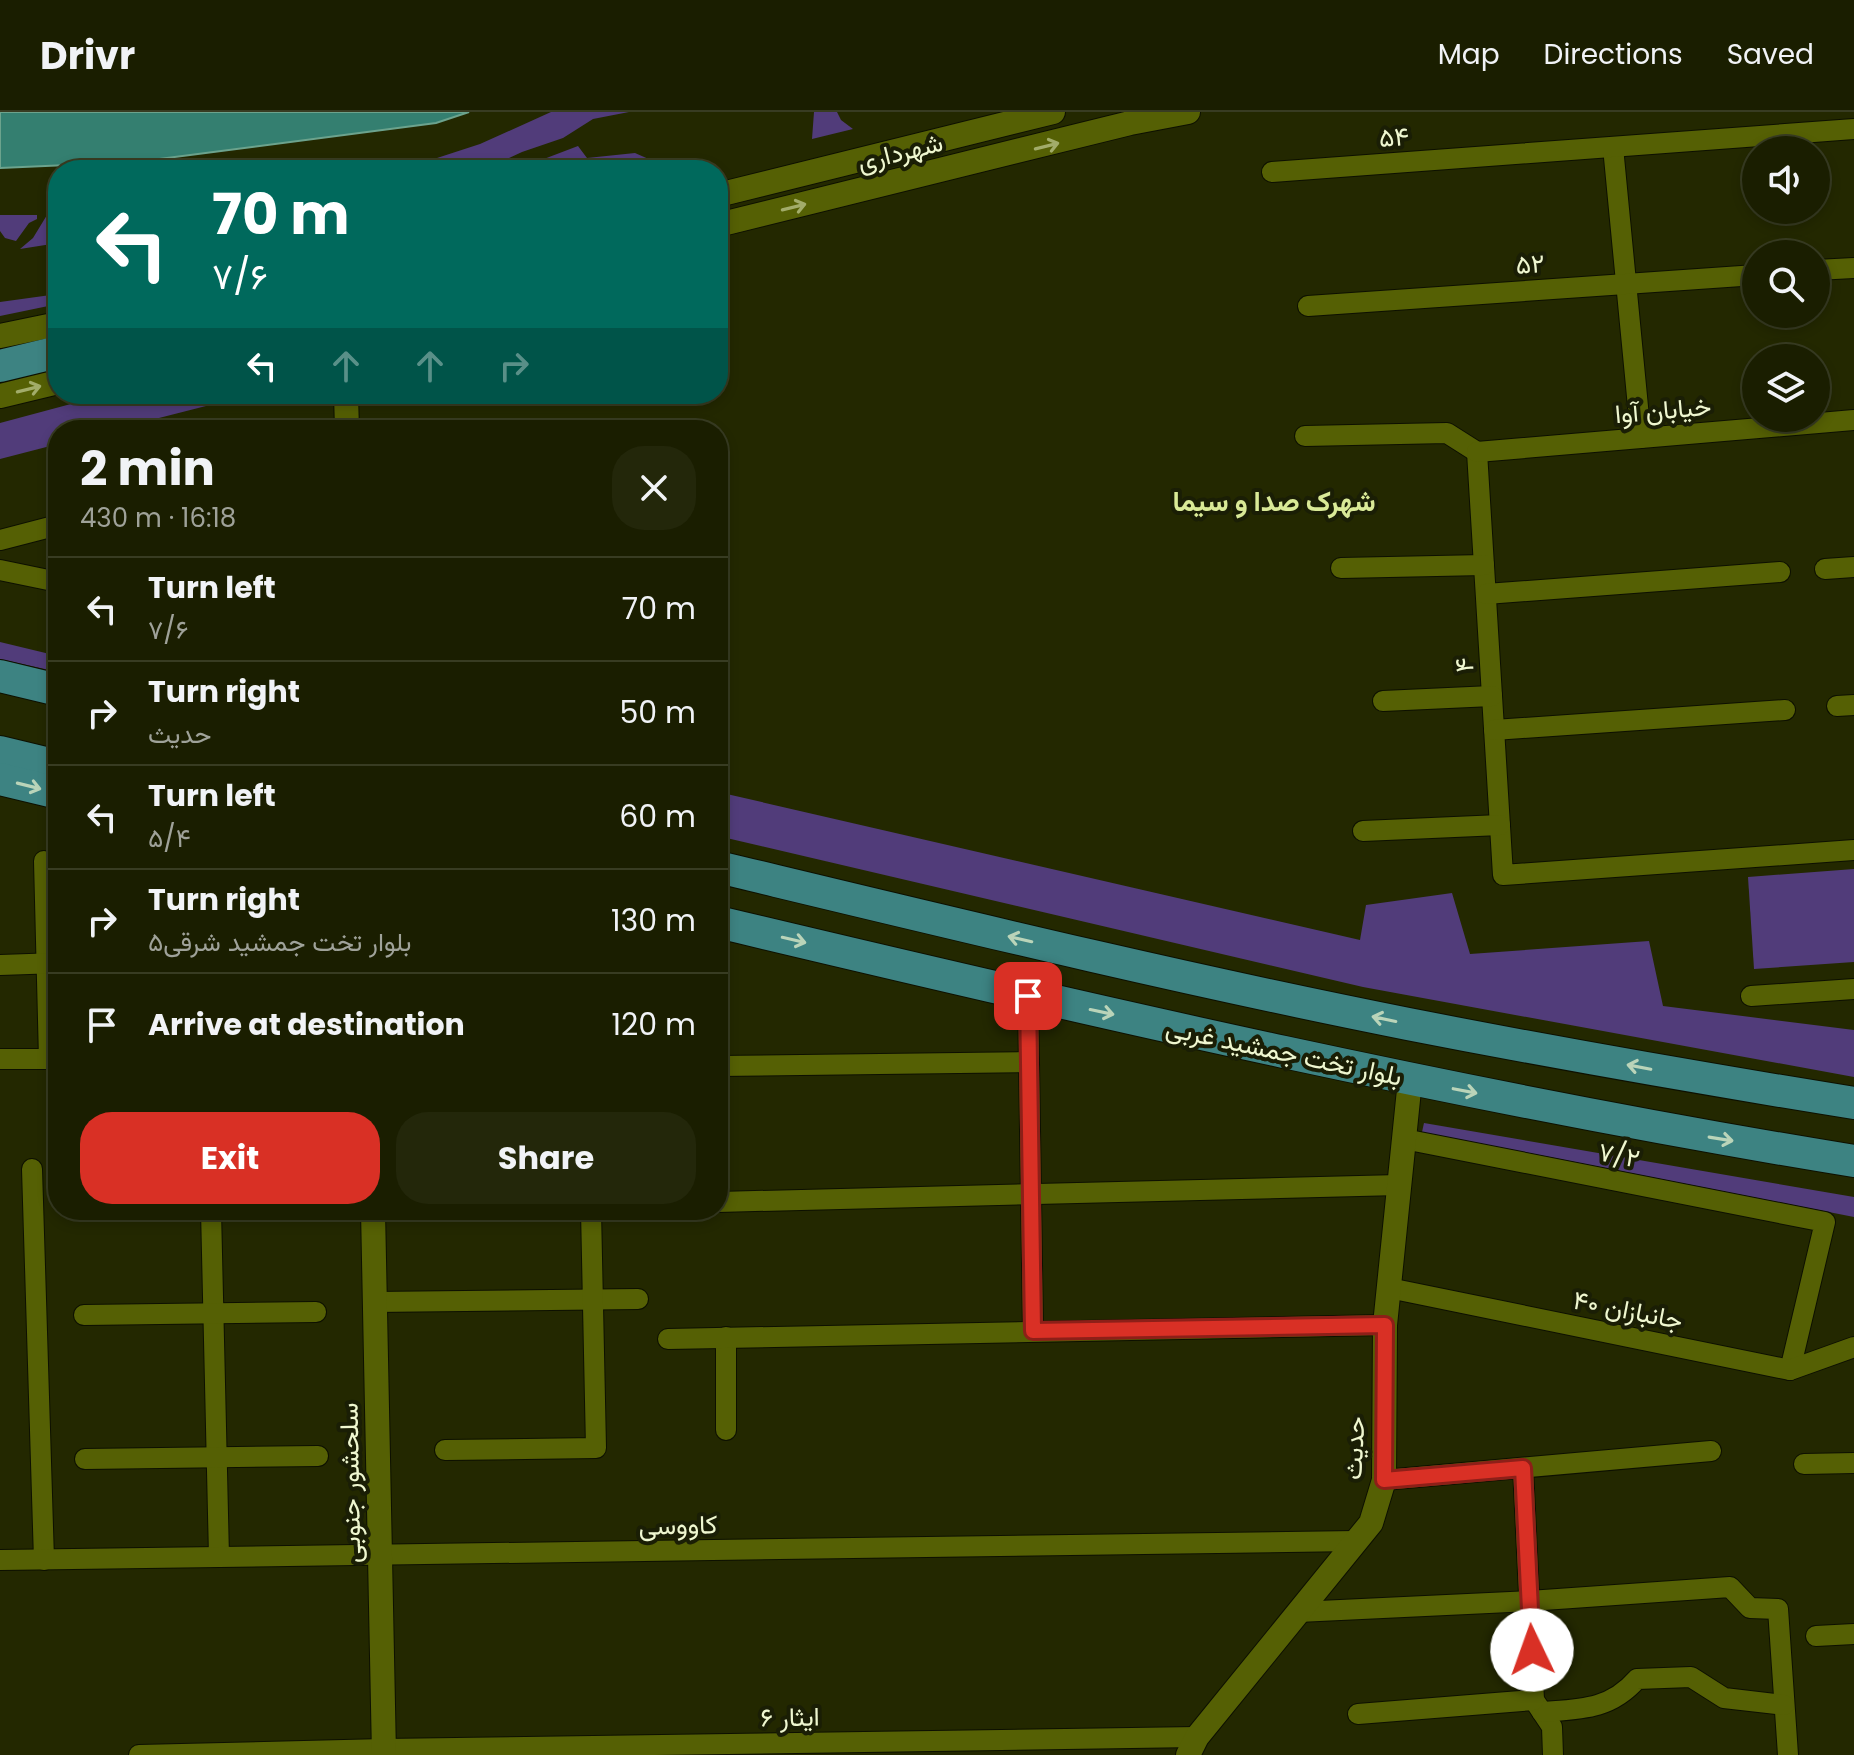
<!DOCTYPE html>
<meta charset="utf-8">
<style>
:root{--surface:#1a1e00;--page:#23270a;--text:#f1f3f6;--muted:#9fa299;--line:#383c22;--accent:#d93025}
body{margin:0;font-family:Poppins,Vazirmatn,sans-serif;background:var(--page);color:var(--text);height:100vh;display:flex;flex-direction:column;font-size:30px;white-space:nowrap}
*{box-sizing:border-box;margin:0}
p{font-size:26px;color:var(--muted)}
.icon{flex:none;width:44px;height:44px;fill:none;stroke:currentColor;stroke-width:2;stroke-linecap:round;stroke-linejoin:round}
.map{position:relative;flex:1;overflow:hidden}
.panel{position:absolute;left:48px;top:308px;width:680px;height:800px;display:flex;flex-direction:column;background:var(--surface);border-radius:32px;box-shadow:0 4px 12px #0003,0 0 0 2px var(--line)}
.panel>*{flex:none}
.hud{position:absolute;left:48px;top:48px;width:680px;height:244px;border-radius:32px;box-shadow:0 4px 12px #0003,0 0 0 2px var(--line);background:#00695c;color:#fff;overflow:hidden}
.buttons{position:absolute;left:1742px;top:24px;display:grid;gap:16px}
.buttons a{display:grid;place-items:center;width:88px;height:88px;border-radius:50%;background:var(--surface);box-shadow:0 4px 12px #0003,0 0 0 2px var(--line);font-size:40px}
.pin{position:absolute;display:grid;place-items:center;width:68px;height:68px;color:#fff;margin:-34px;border-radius:16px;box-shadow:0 4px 12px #0006}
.me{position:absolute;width:88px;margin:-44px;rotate:357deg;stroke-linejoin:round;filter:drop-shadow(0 0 6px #0008)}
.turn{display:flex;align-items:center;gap:28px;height:168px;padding:0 32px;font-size:36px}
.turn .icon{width:104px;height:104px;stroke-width:2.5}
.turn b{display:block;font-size:56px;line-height:68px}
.lanes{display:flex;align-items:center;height:76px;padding:0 32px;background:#0003;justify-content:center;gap:40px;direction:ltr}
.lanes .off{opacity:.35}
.round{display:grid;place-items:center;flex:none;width:84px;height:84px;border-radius:32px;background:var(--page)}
.summary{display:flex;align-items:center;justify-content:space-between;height:136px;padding:0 32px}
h1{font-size:48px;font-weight:700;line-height:60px}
.action{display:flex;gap:16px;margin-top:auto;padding:16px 32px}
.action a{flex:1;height:92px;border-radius:32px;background:var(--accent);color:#fff;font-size:32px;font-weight:700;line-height:92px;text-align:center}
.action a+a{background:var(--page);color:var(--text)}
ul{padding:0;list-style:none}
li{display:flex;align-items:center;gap:24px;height:104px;padding:0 32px;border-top:2px solid var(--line)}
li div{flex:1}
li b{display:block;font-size:30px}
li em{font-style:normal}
header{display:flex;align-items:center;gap:48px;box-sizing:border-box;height:112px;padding:0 40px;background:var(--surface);border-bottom:2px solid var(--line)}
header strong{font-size:38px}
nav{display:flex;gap:44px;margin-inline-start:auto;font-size:28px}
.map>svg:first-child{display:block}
</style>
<header>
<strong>Drivr</strong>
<nav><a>Map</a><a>Directions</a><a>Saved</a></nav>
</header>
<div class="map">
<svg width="1854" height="1643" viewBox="0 0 1854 1643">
<rect width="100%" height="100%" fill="#232800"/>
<!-- green -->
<g fill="#513c7a">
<path d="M551,0H629L593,7L563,26L522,40L483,58H372L437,46L480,32Z"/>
<path d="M814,0H837L841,8L853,17L812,27Z"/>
<path d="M578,34L587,46L635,41L669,56L662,58H515Z"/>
<path d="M58,102V131L20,137L33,126L47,103Z"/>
<path d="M0,103H37V107L29,111L16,129L5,126L0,119Z"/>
<path d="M58,182V192L0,204V190Z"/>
<path d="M120,282H253L112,318H58V332L0,347V311L82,289Z"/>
<path d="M0,530L58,544V560L0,547Z"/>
<path d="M718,680L1360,828L1366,793L1452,781L1470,842L1649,829L1663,894L1854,918V965L1363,875L718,724Z"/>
<path d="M1854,757V850L1754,857L1748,765Z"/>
<path d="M1424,1011L1854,1085V1105L1422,1020Z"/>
</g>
<!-- water -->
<path fill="#347f70" stroke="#6ca38d" stroke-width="2" d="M0,0H469L436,11L136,50L0,56Z"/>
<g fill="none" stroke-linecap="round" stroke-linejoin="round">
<!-- minor casing -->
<g stroke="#0d1000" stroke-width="22">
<g id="minor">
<path d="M1613,35L1641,326"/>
<path d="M1272,60L1854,17"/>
<path d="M1816,158L1854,156"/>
<path d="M1308,194L1756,163"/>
<path d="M1305,324L1447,321L1477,340"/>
<path d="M1477,340L1503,763L1854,738"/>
<path d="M1477,340L1854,308"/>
<path d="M0,428L58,413"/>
<path d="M1341,456L1484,453"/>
<path d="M1825,457L1854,455"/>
<path d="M0,458L58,470"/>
<path d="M1486,482L1780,460"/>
<path d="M1383,589L1492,584"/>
<path d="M1837,594L1854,593"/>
<path d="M1494,618L1785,598"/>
<path d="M1363,719L1500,713"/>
<path d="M44,749L49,947"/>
<path d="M0,853L58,851"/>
<path d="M1028,884L1033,1219"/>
<path d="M1751,884L1854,877"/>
<path d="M0,947H58"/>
<path d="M718,954L1029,950"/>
<path d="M1404,1027L1825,1110L1790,1258"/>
<path d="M32,1057L44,1448"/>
<path d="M718,1090L1399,1073"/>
<path d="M211,1098L219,1445"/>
<path d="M1389,1176L1790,1258L1854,1235"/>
<path d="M374,1190L638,1187"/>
<path d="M84,1203L316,1200"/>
<path d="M726,1225V1318"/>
<path d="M668,1227L1385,1213"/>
<path d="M445,1338L596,1336L591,1098"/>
<path d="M85,1347L318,1344"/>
<path d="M1804,1352L1854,1351"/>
<path d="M1523,1356L1534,1588L1552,1615L1553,1643"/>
<path d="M1384,1368L1711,1339"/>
<path d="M0,1448L1356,1429"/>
<path d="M1298,1500L1529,1489L1730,1475L1750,1496L1778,1497L1788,1643"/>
<path d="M1816,1524L1854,1522"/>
<path d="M1542,1600C1580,1597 1610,1598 1637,1567L1691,1565L1724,1586L1784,1593"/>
<path d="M1358,1602L1534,1588"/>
<path d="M139,1643L384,1637L1197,1625"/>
</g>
</g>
<!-- tertiary casing -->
<g stroke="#0d1000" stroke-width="26">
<g id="tertiary">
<path d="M718,83L1053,0"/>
<path d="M718,113L1130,11L1188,0"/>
<path d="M0,224L58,212"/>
<path d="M346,282L347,318"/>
<path d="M0,284L58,270"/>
<path d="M373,1098L384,1643"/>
<path d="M1188,1643L1197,1625L1371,1411L1384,1368L1385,1213L1410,968"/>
</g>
</g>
<!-- primary casing -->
<g stroke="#0d1000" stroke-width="34">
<g id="primary">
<path d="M0,254L58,240"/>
<path d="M0,564L58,578"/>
<path d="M0,640L58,654"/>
<path d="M0,667L58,681"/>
<path d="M718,755C947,810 1176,866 1408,912C1556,941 1705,967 1854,991"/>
<path d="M718,810C1095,900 1472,987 1854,1049"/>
</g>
</g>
<!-- minor -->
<use href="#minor" stroke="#556004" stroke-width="20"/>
<!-- tertiary -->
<use href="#tertiary" stroke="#556004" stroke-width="24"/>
<!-- primary -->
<use href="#primary" stroke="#3d8382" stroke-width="32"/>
</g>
<!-- one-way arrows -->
<defs><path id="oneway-shaft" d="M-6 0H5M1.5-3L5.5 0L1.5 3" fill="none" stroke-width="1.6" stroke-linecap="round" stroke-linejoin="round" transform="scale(2)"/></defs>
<g stroke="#a2ac6a">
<use href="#oneway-shaft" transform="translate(1047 34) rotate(-14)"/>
<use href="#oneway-shaft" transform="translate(794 95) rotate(-14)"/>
<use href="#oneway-shaft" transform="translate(29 277) rotate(-14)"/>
</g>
<g stroke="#bad4b9">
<use href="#oneway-shaft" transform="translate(29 674) rotate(14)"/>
<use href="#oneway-shaft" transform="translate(1020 827) rotate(-167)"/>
<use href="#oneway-shaft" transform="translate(794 828) rotate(13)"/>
<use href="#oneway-shaft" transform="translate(1102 900) rotate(12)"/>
<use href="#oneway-shaft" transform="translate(1384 907) rotate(-168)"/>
<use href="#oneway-shaft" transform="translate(1639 955) rotate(-169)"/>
<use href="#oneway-shaft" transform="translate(1465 979) rotate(11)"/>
<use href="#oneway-shaft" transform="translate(1721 1027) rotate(9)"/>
</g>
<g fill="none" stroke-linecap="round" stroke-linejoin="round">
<!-- route casing -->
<g stroke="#8d1f18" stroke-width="20">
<path id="route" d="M1028,884L1033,1219L1385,1213L1384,1368L1523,1356L1532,1538"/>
</g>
<!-- route -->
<use href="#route" stroke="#d93025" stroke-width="14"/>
</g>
<g text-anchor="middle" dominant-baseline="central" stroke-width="8" stroke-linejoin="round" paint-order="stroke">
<!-- street labels -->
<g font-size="26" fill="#eff7d0" stroke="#1a1e05">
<text transform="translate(1394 25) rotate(-4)">۵۴</text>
<text transform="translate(900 40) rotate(-14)">شهرداری</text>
<text transform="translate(1530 152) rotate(-4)">۵۲</text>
<text transform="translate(1663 298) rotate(-5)">خیابان آوا</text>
<text transform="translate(1464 553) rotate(-93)">۴</text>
<text transform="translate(1284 940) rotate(12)">بلوار تخت جمشید غربی</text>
<text transform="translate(1619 1043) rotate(11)">۷/۲</text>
<text transform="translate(1628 1198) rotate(11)">۴۰ جانبازان</text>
<text transform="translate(1354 1336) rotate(-87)">حدیث</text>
<text transform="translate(350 1371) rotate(-91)">سلحشور جنوبی</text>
<text transform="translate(678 1413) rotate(-1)">کاووسی</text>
<text transform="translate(790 1605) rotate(-1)">ایثار ۶</text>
</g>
<!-- neighbourhood labels -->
<g font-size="28" font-weight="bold" fill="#d9e997" stroke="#1a1e05">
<text x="1274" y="389">شهرک صدا و سیما</text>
</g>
</g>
</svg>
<div class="buttons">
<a><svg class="icon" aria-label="sound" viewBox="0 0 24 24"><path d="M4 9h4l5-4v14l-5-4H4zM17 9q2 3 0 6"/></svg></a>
<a><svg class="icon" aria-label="search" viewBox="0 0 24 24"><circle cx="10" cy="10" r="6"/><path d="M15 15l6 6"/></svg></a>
<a><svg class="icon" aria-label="layers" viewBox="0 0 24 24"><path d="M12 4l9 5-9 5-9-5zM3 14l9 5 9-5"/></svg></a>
</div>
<div class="pin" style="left:1028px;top:884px;background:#d93025"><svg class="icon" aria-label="arrive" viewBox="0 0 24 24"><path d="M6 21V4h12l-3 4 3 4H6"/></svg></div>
<svg class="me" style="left:1532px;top:1538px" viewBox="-20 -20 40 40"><circle r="19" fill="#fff"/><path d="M0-13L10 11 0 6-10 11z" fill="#d93025"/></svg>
<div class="hud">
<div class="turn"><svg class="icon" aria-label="left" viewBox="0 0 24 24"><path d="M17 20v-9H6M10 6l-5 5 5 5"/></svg><div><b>70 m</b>۷/۶</div></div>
<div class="lanes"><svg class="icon" aria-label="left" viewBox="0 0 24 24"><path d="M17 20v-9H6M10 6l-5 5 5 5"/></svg><svg class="icon off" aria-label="ahead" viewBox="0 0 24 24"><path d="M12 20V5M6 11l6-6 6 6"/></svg><svg class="icon off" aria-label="ahead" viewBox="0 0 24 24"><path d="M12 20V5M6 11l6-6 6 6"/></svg><svg class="icon off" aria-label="right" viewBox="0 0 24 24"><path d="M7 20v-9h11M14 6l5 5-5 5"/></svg></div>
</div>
<section class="panel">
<div class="summary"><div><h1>2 min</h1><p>430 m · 16:18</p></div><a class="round"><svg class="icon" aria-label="close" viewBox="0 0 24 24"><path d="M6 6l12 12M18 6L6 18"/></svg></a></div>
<ul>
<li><svg class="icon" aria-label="left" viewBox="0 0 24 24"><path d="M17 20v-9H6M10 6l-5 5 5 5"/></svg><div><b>Turn left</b><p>۷/۶</p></div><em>70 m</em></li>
<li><svg class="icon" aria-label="right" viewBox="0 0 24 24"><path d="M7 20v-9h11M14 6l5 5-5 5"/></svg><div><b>Turn right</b><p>حدیث</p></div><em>50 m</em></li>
<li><svg class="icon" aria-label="left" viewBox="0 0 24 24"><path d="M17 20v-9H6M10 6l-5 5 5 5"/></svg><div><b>Turn left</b><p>۵/۴</p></div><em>60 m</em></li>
<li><svg class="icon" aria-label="right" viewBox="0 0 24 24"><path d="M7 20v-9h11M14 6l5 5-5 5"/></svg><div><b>Turn right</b><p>بلوار تخت جمشید شرقی۵</p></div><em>130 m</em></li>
<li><svg class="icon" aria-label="arrive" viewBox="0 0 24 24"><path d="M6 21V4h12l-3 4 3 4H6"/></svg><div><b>Arrive at destination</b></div><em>120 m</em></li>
</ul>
<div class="action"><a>Exit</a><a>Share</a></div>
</section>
</div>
